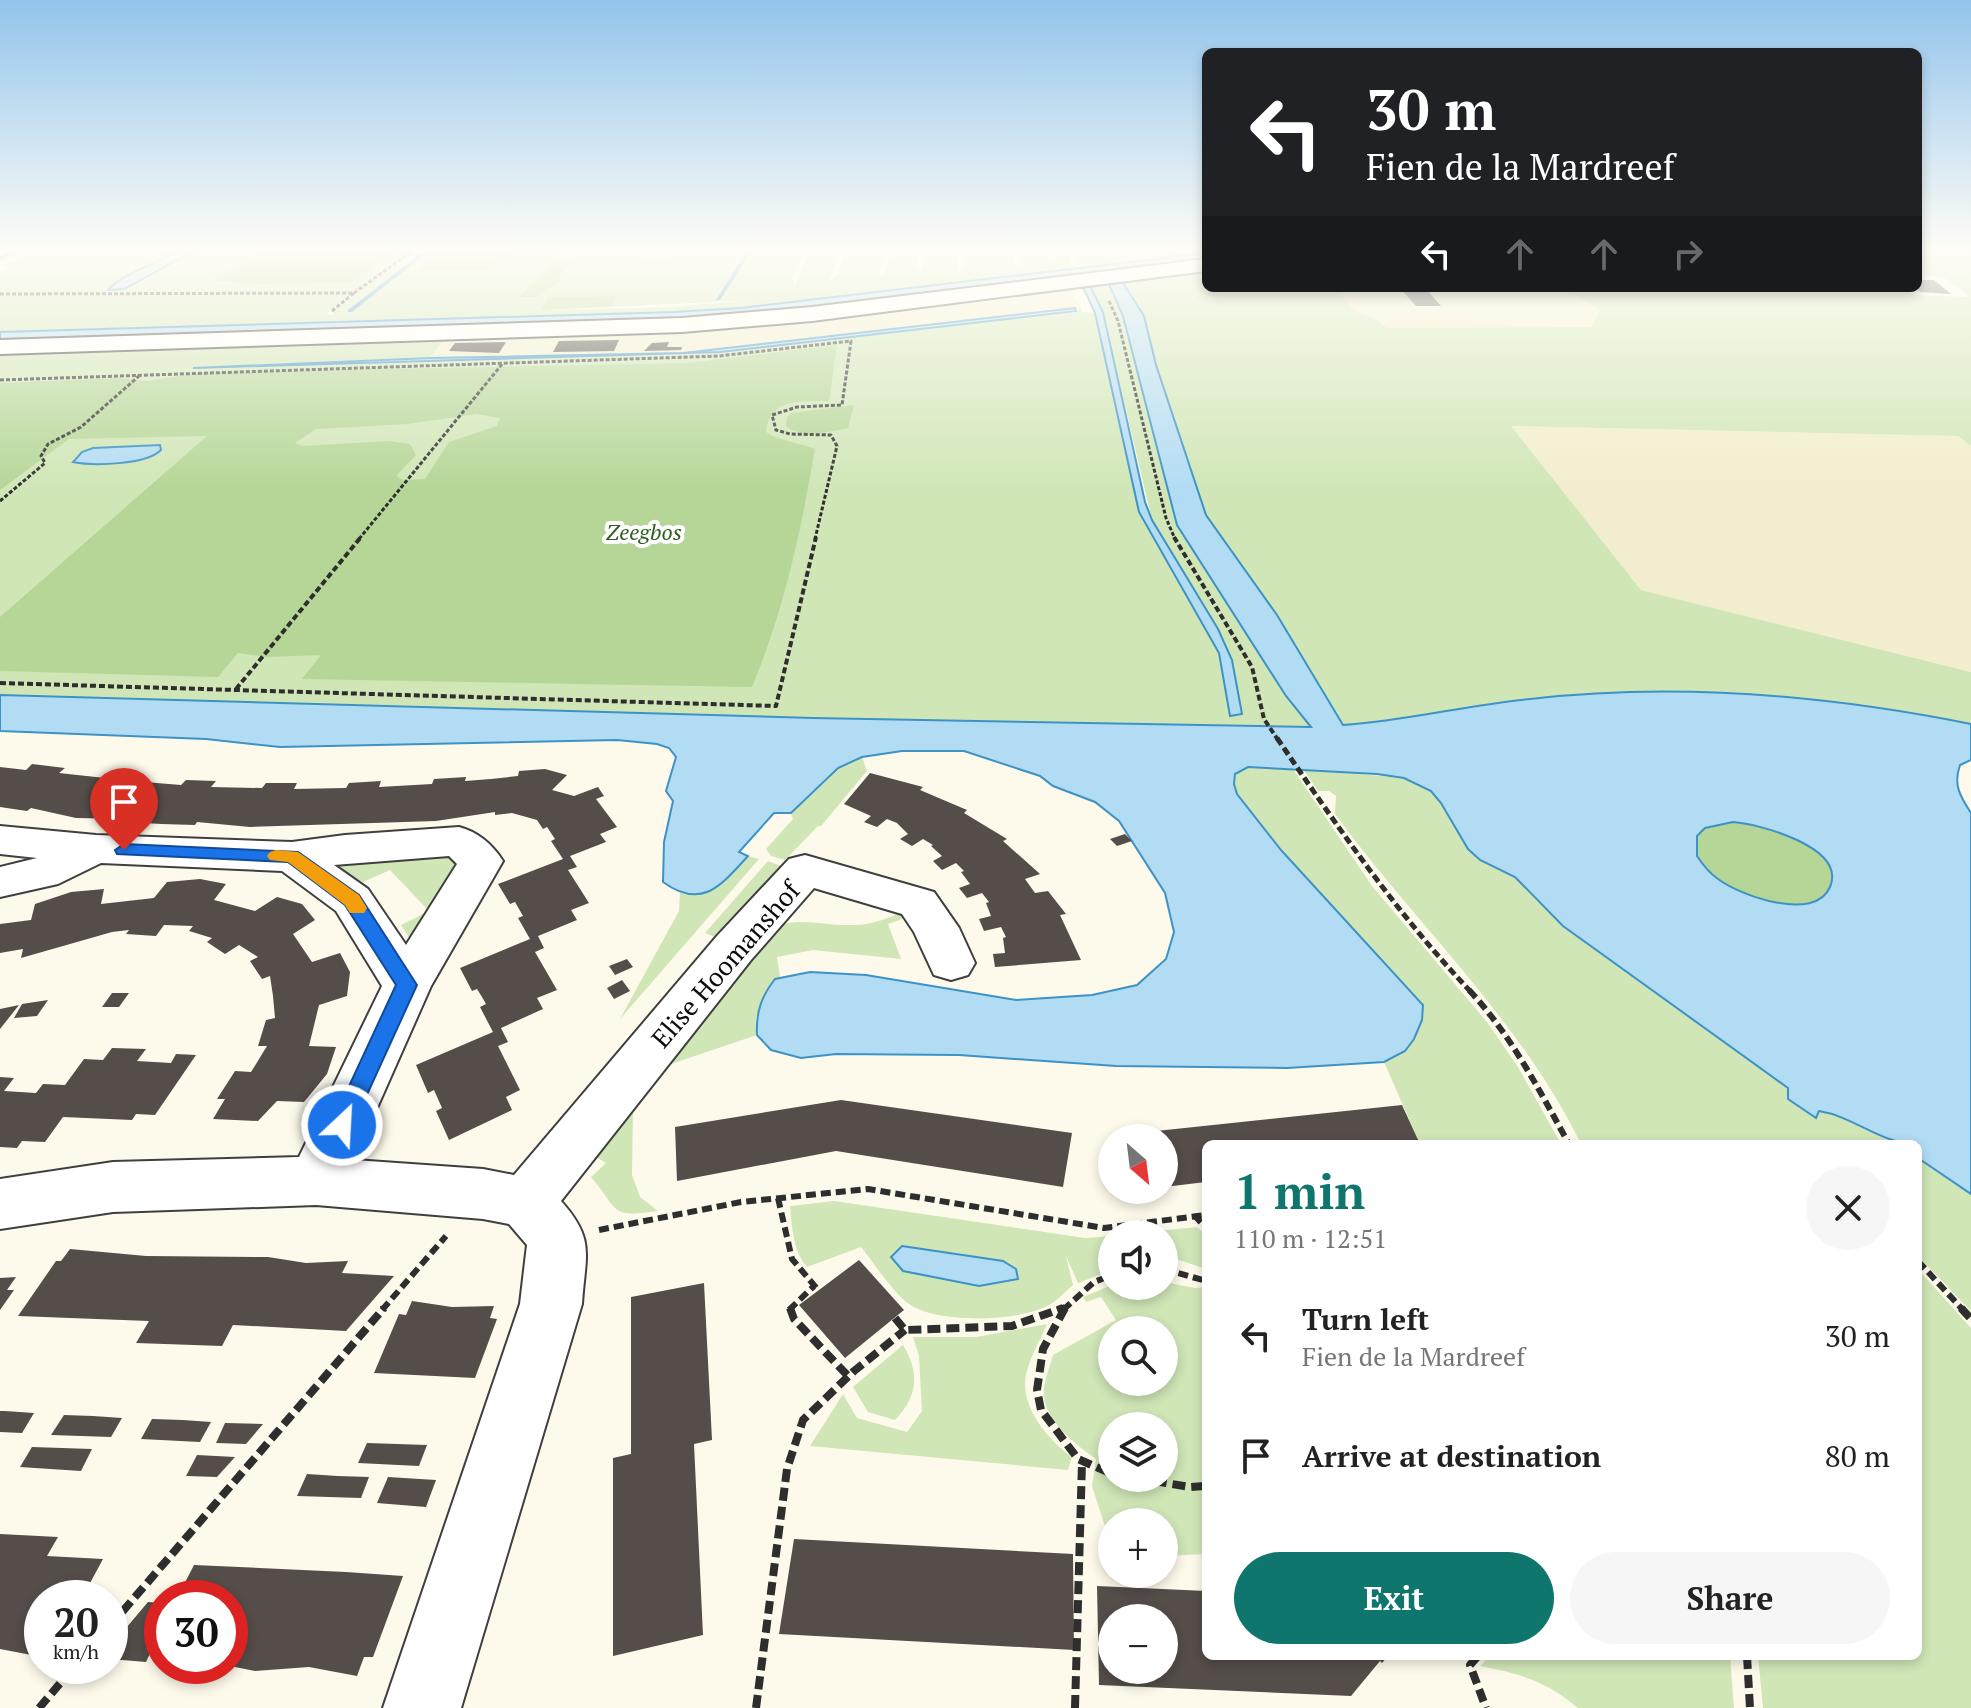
<!DOCTYPE html>
<meta charset="utf-8">
<style>
:root{--surface:#fff;--page:#f6f6f6;--text:#222;--muted:#767676;--accent:#0f766e}
body{margin:0;font-family:"PT Serif",serif;background:var(--page);color:var(--text);height:100vh;display:flex;flex-direction:column;font-size:30px;white-space:nowrap}
*{box-sizing:border-box;margin:0}
p{font-size:26px;color:var(--muted)}
.icon{flex:none;width:44px;height:44px;fill:none;stroke:currentColor;stroke-width:2;stroke-linecap:round;stroke-linejoin:round}
.map{position:relative;flex:1;overflow:hidden}
.panel{position:absolute;left:1202px;top:1140px;width:720px;height:520px;display:flex;flex-direction:column;background:var(--surface);border-radius:12px;box-shadow:0 4px 12px #0003}
.panel>*{flex:none}
.banner{position:absolute;left:1202px;top:48px;width:720px;height:244px;border-radius:12px;box-shadow:0 4px 12px #0003;background:#202124;color:#fff;overflow:hidden}
.needle{width:52px;rotate:152deg}
.fabs{position:absolute;left:1098px;top:1124px;display:grid;gap:16px}
.fabs a{display:grid;place-items:center;width:80px;height:80px;border-radius:50%;background:var(--surface);box-shadow:0 4px 12px #0003;font-size:40px}
.speed{position:absolute;left:24px;top:1580px;display:flex;gap:16px;font-size:40px;font-weight:700;text-align:center}
.speed>*{display:grid;place-content:center;width:104px;height:104px;border-radius:50%;background:var(--surface);box-shadow:0 4px 12px #0003;line-height:1}
.speed small{font-size:20px;font-weight:400}
.speed .limit{border:12px solid #d22;background:#fff;color:#111}
.pin{position:absolute;display:grid;place-items:center;width:68px;height:68px;color:#fff;margin:-82px -34px;border-radius:50% 50% 50% 0;rotate:-45deg;box-shadow:0 0 8px #0007}
.pin .icon{rotate:45deg}
.me{position:absolute;width:88px;margin:-44px;rotate:25deg;stroke-linejoin:round;filter:drop-shadow(0 0 6px #0008)}
.turn{display:flex;align-items:center;gap:28px;height:168px;padding:0 32px;font-size:36px}
.turn .icon{width:104px;height:104px;stroke-width:2.5}
.turn b{display:block;font-size:56px;line-height:68px}
.lanes{display:flex;align-items:center;height:76px;padding:0 32px;background:#0003;justify-content:center;gap:40px;direction:ltr}
.lanes .off{opacity:.35}
.round{display:grid;place-items:center;flex:none;width:84px;height:84px;border-radius:42px;background:var(--page)}
.summary{display:flex;align-items:center;justify-content:space-between;height:136px;padding:0 32px}
h1{font-size:48px;font-weight:800;line-height:60px;color:var(--accent)}
.action{display:flex;gap:16px;margin-top:auto;padding:16px 32px}
.action a{flex:1;height:92px;border-radius:48px;background:var(--accent);color:#fff;font-size:32px;font-weight:800;line-height:92px;text-align:center}
.action a+a{background:var(--page);color:var(--text)}
ul{padding:0;list-style:none}
li{display:flex;align-items:center;gap:24px;height:120px;padding:0 32px}
li div{flex:1}
li b{display:block;font-size:30px}
li em{font-style:normal}
.map>svg:first-child{display:block}
</style>
<div class="map">
<svg width="1971" height="1708" viewBox="0 0 1971 1708">
<rect width="100%" height="100%" fill="#fefaeb"/>
<!-- farmland -->
<g fill="#f2eecd">
<path d="M1070,288L1081,309L720,350L684,353L430,358L445,338Z"/>
<path d="M1338,288H1551L1579,297L1601,312L1592,327L1387,328L1374,318L1354,311Z"/>
<path d="M1510,426L1958,436L1971,446V672L1641,590Z"/>
</g>
<!-- green -->
<g fill="#d0e6b7" fill-rule="evenodd">
<path d="M17,251H177C155,265 132,273 109,286L108,290H112L194,251H267L212,280L224,283L352,282L397,251H411L329,311L327,314L334,315L332,312L413,251H442L419,269L488,270L510,253L616,251L613,256L667,257L672,252L804,251L792,278L795,285L810,251H840L829,281L837,275L846,251H886L878,274L884,275L892,251H920L916,269L921,272L926,251H958L957,271H962L965,269L964,251H1014V263L1020,267L1021,251H1049V260H1055V251H1071L1070,263L1078,268L741,308L673,312L0,332V295L36,294H0V273L11,268L5,265L27,255H15L0,262V259ZM617,296L611,307L753,300L670,307L541,310L548,297Z"/>
<path d="M1075,251H1206V253L1083,268L1076,263L1120,257L1077,262Z"/>
<path d="M1918,251H1971V446L1958,436L1511,426L1641,590L1971,672V724C1826,695 1677,682 1530,699C1467,705 1406,721 1343,725L1277,615L1206,515L1156,365L1144,316L1120,279L1206,268V288H1338L1354,311L1374,318L1387,328L1591,327L1600,311L1579,297L1551,288H1905L1915,295L1970,297L1945,278L1918,274Z"/>
<path d="M1108,282L1123,316L1177,525L1286,696L1312,727L813,718L0,695V352L445,338L430,358L198,367L720,352L1081,309L1082,312L1095,313L1139,512L1219,653L1230,715L1232,660L1218,629L1152,520L1103,312L1090,286L1083,287Z"/>
<path d="M862,757L867,771L821,826H818L785,860L771,856L766,849L793,819L791,813L838,768Z"/>
<path d="M1248,767L1293,769L1372,886L1487,1022L1518,1067L1561,1144H1420L1384,1062L1405,1051L1419,999L1404,987L1250,814L1237,794L1234,785L1235,774Z"/>
<path d="M1303,769L1404,778L1431,791L1442,803L1468,849L1480,860L1515,877L1563,926L1788,1088V1100L1817,1117L1819,1111L1833,1113L1896,1144H1581C1520,1019 1416,925 1335,814L1336,796L1329,791H1318Z"/>
<path d="M465,852L413,943L401,925L429,911L390,870L363,882L342,870L341,864Z"/>
<path d="M748,856L759,859L620,1019L679,911L680,892C717,897 725,881 748,856Z"/>
<path d="M768,861L781,866L718,938L705,933Z"/>
<path d="M900,913L913,915L888,924L901,959L813,950L777,957L780,977L775,979L756,1017L757,1035L671,1064L633,1109L632,1175L640,1197L658,1211C608,1218 620,1211 591,1177L606,1163L584,1150L778,925C802,918 824,925 849,925C868,926 883,920 900,913Z"/>
<path d="M1918,1158L1971,1194V1311L1918,1256Z"/>
<path d="M834,1201L1085,1238L1112,1236V1270L1078,1283L1066,1256L1073,1285C1065,1292 1057,1301 1049,1305C1019,1322 937,1324 909,1304C893,1293 874,1263 861,1247L807,1267C793,1251 792,1227 790,1206Z"/>
<path d="M1197,1227L1206,1235V1269L1164,1255V1234H1128Z"/>
<path d="M1918,1269L1971,1328V1708H1763L1758,1656H1918Z"/>
<path d="M1164,1282L1195,1288L1206,1287V1554L1164,1556V1522H1112V1548L1092,1486L1096,1459C1074,1443 1040,1418 1044,1387C1046,1376 1050,1365 1053,1355L1116,1320L1101,1297L1086,1302L1083,1297L1112,1285L1164,1286ZM1112,1330H1164V1382H1112ZM1112,1426H1164V1478H1112Z"/>
<path d="M1047,1324C1041,1339 1031,1355 1027,1371C1017,1404 1048,1440 1072,1457L1068,1470L810,1446L843,1394L857,1418L907,1432L922,1411L919,1356L913,1337H976Z"/>
<path d="M903,1345C920,1373 918,1396 895,1420L868,1412L853,1387Z"/>
<path d="M1490,1656H1730L1734,1708H1578C1548,1682 1518,1673 1480,1666Z"/>
</g>
<!-- forest -->
<g fill="#b5d697" fill-rule="evenodd">
<path d="M267,251H397L352,282L261,284L211,281Z"/>
<path d="M442,251H584L511,253L488,270L417,271Z"/>
<path d="M557,260H573L559,278V282L536,297H519Z"/>
<path d="M617,296L611,307L541,310L548,297Z"/>
<path d="M837,345L829,401C801,402 770,397 766,432C775,439 802,444 815,449C800,535 785,607 752,687L302,679L321,655L267,657L238,653L218,677L0,671V617L207,436L69,439L0,490V383L119,378L147,381L199,373L331,370L687,363ZM476,414L500,418L497,426L449,442L425,479L403,480L396,476L416,455L410,444L388,441L303,446L295,443L316,429L408,424Z"/>
<path d="M854,405L848,428C830,432 801,439 786,426L787,417L791,413Z"/>
<path d="M1733,822C1758,824 1848,847 1830,887C1815,923 1739,895 1718,879C1709,873 1703,865 1697,856L1698,835L1705,828Z"/>
</g>
<!-- water -->
<g fill="#b2dcf3" stroke="#3d92c6" stroke-width="2" fill-rule="evenodd">
<path d="M177,251H194L124,289L108,290C120,275 158,263 177,251Z"/>
<path d="M1206,253V261L842,306L688,321L0,341V332L673,312L741,308Z"/>
<path d="M1121,280L1144,316L1156,365L1206,515L1277,615L1343,725C1406,721 1467,705 1530,699C1677,682 1826,695 1971,724V760L1960,765C1953,785 1960,796 1971,813V1194L1918,1158V1144C1879,1144 1856,1117 1819,1111L1816,1118L1788,1099V1088L1563,926L1515,877L1480,860L1468,849L1441,803L1431,791L1404,778L1377,774L1248,767L1235,774L1234,784L1237,794L1281,850L1423,1005L1422,1020L1414,1039L1405,1051L1384,1062L1287,1068L1116,1066L959,1055L836,1054L801,1058L771,1050L757,1035C756,1012 761,997 775,979L810,972L866,975L1016,1000L1092,995L1137,985L1166,959L1174,932L1165,893L1119,821L1095,802L1053,786L1040,776L964,751H902L862,757L838,768L791,813H774L739,852L748,856C722,884 703,911 663,882L664,842L673,801L666,791L676,757L669,748L657,744L617,740L280,747L206,739L0,731V695L813,718L1311,727L1286,696L1177,525L1123,316L1108,282ZM1733,822C1759,824 1847,847 1830,887C1815,923 1739,895 1718,879C1709,873 1703,865 1697,856V836L1705,828Z"/>
<path d="M1090,286L1103,312L1145,502L1152,520L1218,629L1232,660L1242,714L1230,716L1219,653L1139,512L1095,313L1083,287Z"/>
<path d="M1075,308L1076,311L720,352L193,368L430,358L683,353Z"/>
<path d="M160,445L161,450C146,465 93,466 73,462L82,452L93,448Z"/>
<path d="M902,1246L1003,1261L1016,1269L1018,1279L979,1286L903,1271L891,1257Z"/>
</g>
<g fill="none" stroke-linecap="round" stroke-linejoin="round">
<!-- stream -->
<g fill="#3d92c6" fill-rule="evenodd">
<path d="M424,251H429L352,312H348V310Z"/>
<path d="M747,251H752L720,300H716Z"/>
</g>
</g>
<!-- building -->
<g fill="#544d49" fill-rule="evenodd">
<path d="M1918,280H1934L1951,294L1920,292L1914,288H1918Z"/>
<path d="M1400,288H1425L1441,306H1416Z"/>
<path d="M619,340L614,351L553,352L559,341Z"/>
<path d="M506,342L499,353L449,351L455,343Z"/>
<path d="M669,342L667,347H682L681,350L644,351L652,343Z"/>
<path d="M32,764L65,768L59,773L105,778L93,789L106,790L123,775L138,776L132,781L181,785L186,780L216,781L211,787L262,788L266,783H297L294,789L346,788L349,783L381,781L379,787L432,784L434,779L466,777L465,781L491,779L518,776L519,771L545,769L567,775L552,790L574,796L598,787L604,796L596,799L617,827L600,834L606,842L570,856L577,867L568,870L589,903L571,910L577,920L538,936L544,948L535,952L557,990L537,998L543,1009L501,1028L508,1042L498,1046L520,1090L506,1097L512,1110L449,1140L436,1111L442,1108L434,1090L428,1093L416,1065L493,1032L480,1007L486,1004L482,997L477,989L472,991L460,968L530,939L518,918L523,916L515,902L510,904L498,884L563,859L551,841L555,839L547,827L543,829L537,820L512,813L495,815V812L436,821L250,827L197,822L195,825L161,824L129,822L132,819L76,818L31,808L27,811L0,807V767L26,770Z"/>
<path d="M870,773L923,787L920,790L967,810L964,813L1007,839L1003,841L1040,874L1025,879L1035,893L1048,891L1066,914L1060,915L1081,960L995,967L993,954L1005,953L1003,938L1006,937L1001,927L984,931L979,919L991,916L986,903L989,902L982,893L967,898L959,888L970,884L961,872L964,871L956,863L942,870L933,861L942,856L931,846L933,845L923,839L912,846L900,839L908,834L897,823L887,819L877,827L864,822L871,816L844,804Z"/>
<path d="M1125,834L1132,841L1117,846L1110,839Z"/>
<path d="M200,879L226,884L214,900L255,911L277,897L302,904L315,920L293,934L312,962L340,953L350,972L347,996L319,1005L309,1046L336,1047L327,1074L304,1102L277,1101L258,1121L213,1119L225,1099H217L235,1071L251,1072L267,1046H258L266,1020L275,1018L273,996L270,976L262,979L250,961L258,957L239,945L225,954L207,942L212,938L189,931L193,926L164,925L156,936L126,934L129,930L112,932L21,958L23,949L0,953V924L31,920L35,904L71,892L104,889L101,904L154,898L167,882Z"/>
<path d="M627,959L633,967L615,975L609,966Z"/>
<path d="M622,980L630,991L614,999L607,988Z"/>
<path d="M112,993H129L119,1007H102Z"/>
<path d="M48,1000L37,1016L14,1018L22,1004Z"/>
<path d="M19,1005L0,1029V1009Z"/>
<path d="M112,1048L146,1049L137,1061L171,1063L176,1054L196,1055L155,1115L136,1114L132,1120L63,1117L45,1142L22,1141L17,1148L0,1147V1077L14,1078L4,1091L36,1093L43,1084L65,1085L84,1059L103,1060Z"/>
<path d="M841,1100L1072,1133L1063,1187L836,1151L677,1181L675,1127Z"/>
<path d="M1402,1105L1420,1144H1206V1182L1164,1187V1138H1129L1128,1134Z"/>
<path d="M70,1249L146,1256L268,1257L306,1263L348,1261L342,1273L394,1276L346,1331L233,1325L222,1346L136,1343L149,1321L18,1316L56,1261H61Z"/>
<path d="M859,1260L904,1310L845,1358L799,1305Z"/>
<path d="M16,1277L7,1290H14L0,1310V1278Z"/>
<path d="M704,1283L712,1440L694,1444L703,1635L613,1656V1458L631,1454V1297Z"/>
<path d="M412,1301L452,1307L494,1306L490,1318L497,1319L475,1378L374,1373L399,1314L406,1315Z"/>
<path d="M0,1411H5L34,1413L22,1433L0,1432Z"/>
<path d="M64,1415L93,1416L122,1418L111,1437L51,1435Z"/>
<path d="M152,1419L183,1420L211,1422L200,1442L141,1439Z"/>
<path d="M225,1423L263,1424L246,1444L216,1443Z"/>
<path d="M367,1443L427,1445L419,1466L358,1463Z"/>
<path d="M32,1447L92,1449L81,1471L20,1467Z"/>
<path d="M197,1455L235,1457L217,1477L186,1476Z"/>
<path d="M307,1474L338,1476L369,1477L361,1498L297,1496Z"/>
<path d="M388,1477L436,1480L426,1507L377,1503Z"/>
<path d="M0,1534L58,1537L47,1556L103,1559L82,1598H42V1657L0,1649Z"/>
<path d="M794,1539L1073,1554L1074,1650L779,1634Z"/>
<path d="M194,1565L346,1572L403,1576L373,1657H364L357,1676L309,1667L255,1671L230,1666V1598H177Z"/>
<path d="M1097,1586L1206,1591V1656H1388L1382,1663L1380,1661L1351,1696L1099,1685ZM1112,1618H1164V1670H1112Z"/>
<path d="M148,1602L162,1603V1645H154L146,1662L110,1659V1647Z"/>
</g>
<g fill="none" stroke-linecap="round" stroke-linejoin="round">
<!-- minor casing -->
<g stroke="#3f3f3f" stroke-width="4">
<g id="minor">
<path d="M1206,259V271L812,321L682,332L0,354V340L682,318L812,307Z"/>
<path d="M0,826L96,835L292,842L345,835L459,827C478,832 492,844 503,861L431,986L354,1160L483,1169L514,1175L717,936L789,859L805,855L934,892L959,928L975,963L968,975L951,980L934,975L914,932L902,914L814,888L751,960L561,1201C596,1240 585,1255 582,1304L461,1708H383L520,1304L527,1245L509,1224L483,1219L316,1205L113,1212L0,1229V1179L113,1162L299,1157L382,986L336,911L282,871L101,863L58,884L0,897V867L37,858L0,854ZM449,856L457,864L406,945L368,889L334,865Z"/>
</g>
</g>
<!-- path-far4 -->
<g stroke="#2e2e2e" stroke-width="3" stroke-dasharray="4 2" stroke-linecap="butt">
<path d="M0,258L15,251"/>
<path d="M0,294L354,293L412,251"/>
<path d="M1109,301L1118,321L1166,518L1175,539"/>
<path d="M332,311L354,293"/>
<path d="M0,380L719,356L851,341L842,405L797,407L772,415L776,430L790,434L831,435L837,446L815,539"/>
<path d="M0,501L45,463L41,456L48,444L81,427L139,376"/>
<path d="M359,539L503,363"/>
</g>
<!-- path-far3 -->
<g stroke="#2e2e2e" stroke-width="4" stroke-dasharray="6 3" stroke-linecap="butt">
<path d="M1174,537L1252,667L1264,719L1278,740"/>
<path d="M0,683L776,706L816,537"/>
<path d="M236,689L361,537"/>
</g>
<!-- path-far2 -->
<path stroke="#2e2e2e" stroke-width="5" stroke-dasharray="8 4" stroke-linecap="butt" d="M1277,738C1337,826 1397,914 1471,992"/>
<!-- path-far1 -->
<g stroke="#2e2e2e" stroke-width="6" stroke-dasharray="10 5" stroke-linecap="butt">
<path d="M1469,990C1512,1036 1539,1090 1569,1144"/>
<path d="M778,1198L792,1259L819,1291"/>
<path d="M1194,1215L1206,1228"/>
<path d="M599,1230L741,1202L868,1189L1104,1228L1206,1215"/>
<path d="M1918,1261L1963,1310"/>
<path d="M1164,1269L1206,1281"/>
<path d="M382,1310L446,1236"/>
<path d="M789,1310L814,1286"/>
<path d="M1057,1310L1065,1307"/>
<path d="M1063,1310L1094,1282L1112,1275"/>
</g>
<!-- path -->
<g stroke="#2e2e2e" stroke-width="8" stroke-dasharray="13 6" stroke-linecap="butt">
<path d="M790,1308L794,1319L848,1376"/>
<path d="M1065,1308L1043,1349L1037,1390L1041,1410L1078,1459L1112,1474"/>
<path d="M1961,1308L1971,1319"/>
<path d="M895,1318L905,1330L1012,1326L1063,1308"/>
<path d="M1135,1478L1190,1487L1206,1486"/>
<path d="M110,1626L384,1308"/>
<path d="M1478,1656L1470,1665L1486,1708"/>
<path d="M1747,1656L1750,1708"/>
<path d="M39,1708L75,1666"/>
<path d="M756,1708L787,1469L803,1420L854,1371L905,1330"/>
<path d="M1075,1708L1082,1462"/>
</g>
<!-- minor -->
<use href="#minor" fill="#fff" fill-rule="evenodd"/>
</g>
<!-- sky -->
<linearGradient id="sky" x2="0" y2="1"><stop stop-color="#92c4ec"/><stop offset="0.51" stop-color="#fffdf6"/><stop offset="1" stop-color="#fffdf6" stop-opacity="0"/></linearGradient>
<rect width="1971" height="490" fill="url(#sky)"/>
<!-- route -->
<path fill="#1a73e8" stroke="#114b97" stroke-width="2" d="M124,844L298,852L359,895L417,985L350,1132L342,1134L334,1132L331,1125L396,985L345,905L288,862L117,854L115,850Z"/>
<!-- slow -->
<path fill="#f59e0b" d="M276,850L298,852L359,895L367,908L364,913H350L345,905L288,862L270,860L267,856L270,852Z"/>
<g text-anchor="middle" dominant-baseline="central" stroke-width="8" stroke-linejoin="round" paint-order="stroke">
<!-- far-park labels -->
<g font-size="22" font-style="italic" fill="#2e5f20" stroke="#fff">
<text x="644" y="531">Zeegbos</text>
</g>
<!-- street labels -->
<g font-size="26" fill="#0c0c0c" stroke="#fff">
<text transform="translate(725 964) rotate(-49)">Elise Hoomanshof</text>
</g>
</g>
</svg>
<div class="fabs">
<a><svg class="needle" viewBox="-14 -14 28 28"><path d="M0-13l5 13h-10z" fill="#e53935"/><path d="M0 13l5-13h-10z" fill="#767676"/></svg></a>
<a><svg class="icon" aria-label="sound" viewBox="0 0 24 24"><path d="M4 9h4l5-4v14l-5-4H4zM17 9q2 3 0 6"/></svg></a>
<a><svg class="icon" aria-label="search" viewBox="0 0 24 24"><circle cx="10" cy="10" r="6"/><path d="M15 15l6 6"/></svg></a>
<a><svg class="icon" aria-label="layers" viewBox="0 0 24 24"><path d="M12 4l9 5-9 5-9-5zM3 14l9 5 9-5"/></svg></a>
<a>+</a>
<a>−</a>
</div>
<div class="speed"><div>20<small>km/h</small></div><div class="limit">30</div></div>
<div class="pin" style="left:124px;top:850px;background:#d93025"><svg class="icon" aria-label="arrive" viewBox="0 0 24 24"><path d="M6 21V4h12l-3 4 3 4H6"/></svg></div>
<svg class="me" style="left:342px;top:1125px" viewBox="-20 -20 40 40"><circle r="17" fill="#1a73e8" stroke="#fff" stroke-width="3"/><path d="M0-11L8 9 0 5-8 9z" fill="#fff"/></svg>
<div class="banner">
<div class="turn"><svg class="icon" aria-label="left" viewBox="0 0 24 24"><path d="M17 20v-9H6M10 6l-5 5 5 5"/></svg><div><b>30 m</b>Fien de la Mardreef</div></div>
<div class="lanes"><svg class="icon" aria-label="left" viewBox="0 0 24 24"><path d="M17 20v-9H6M10 6l-5 5 5 5"/></svg><svg class="icon off" aria-label="ahead" viewBox="0 0 24 24"><path d="M12 20V5M6 11l6-6 6 6"/></svg><svg class="icon off" aria-label="ahead" viewBox="0 0 24 24"><path d="M12 20V5M6 11l6-6 6 6"/></svg><svg class="icon off" aria-label="right" viewBox="0 0 24 24"><path d="M7 20v-9h11M14 6l5 5-5 5"/></svg></div>
</div>
<section class="panel">
<div class="summary"><div><h1>1 min</h1><p>110 m · 12:51</p></div><a class="round"><svg class="icon" aria-label="close" viewBox="0 0 24 24"><path d="M6 6l12 12M18 6L6 18"/></svg></a></div>
<ul>
<li><svg class="icon" aria-label="left" viewBox="0 0 24 24"><path d="M17 20v-9H6M10 6l-5 5 5 5"/></svg><div><b>Turn left</b><p>Fien de la Mardreef</p></div><em>30 m</em></li>
<li><svg class="icon" aria-label="arrive" viewBox="0 0 24 24"><path d="M6 21V4h12l-3 4 3 4H6"/></svg><div><b>Arrive at destination</b></div><em>80 m</em></li>
</ul>
<div class="action"><a>Exit</a><a>Share</a></div>
</section>
</div>
